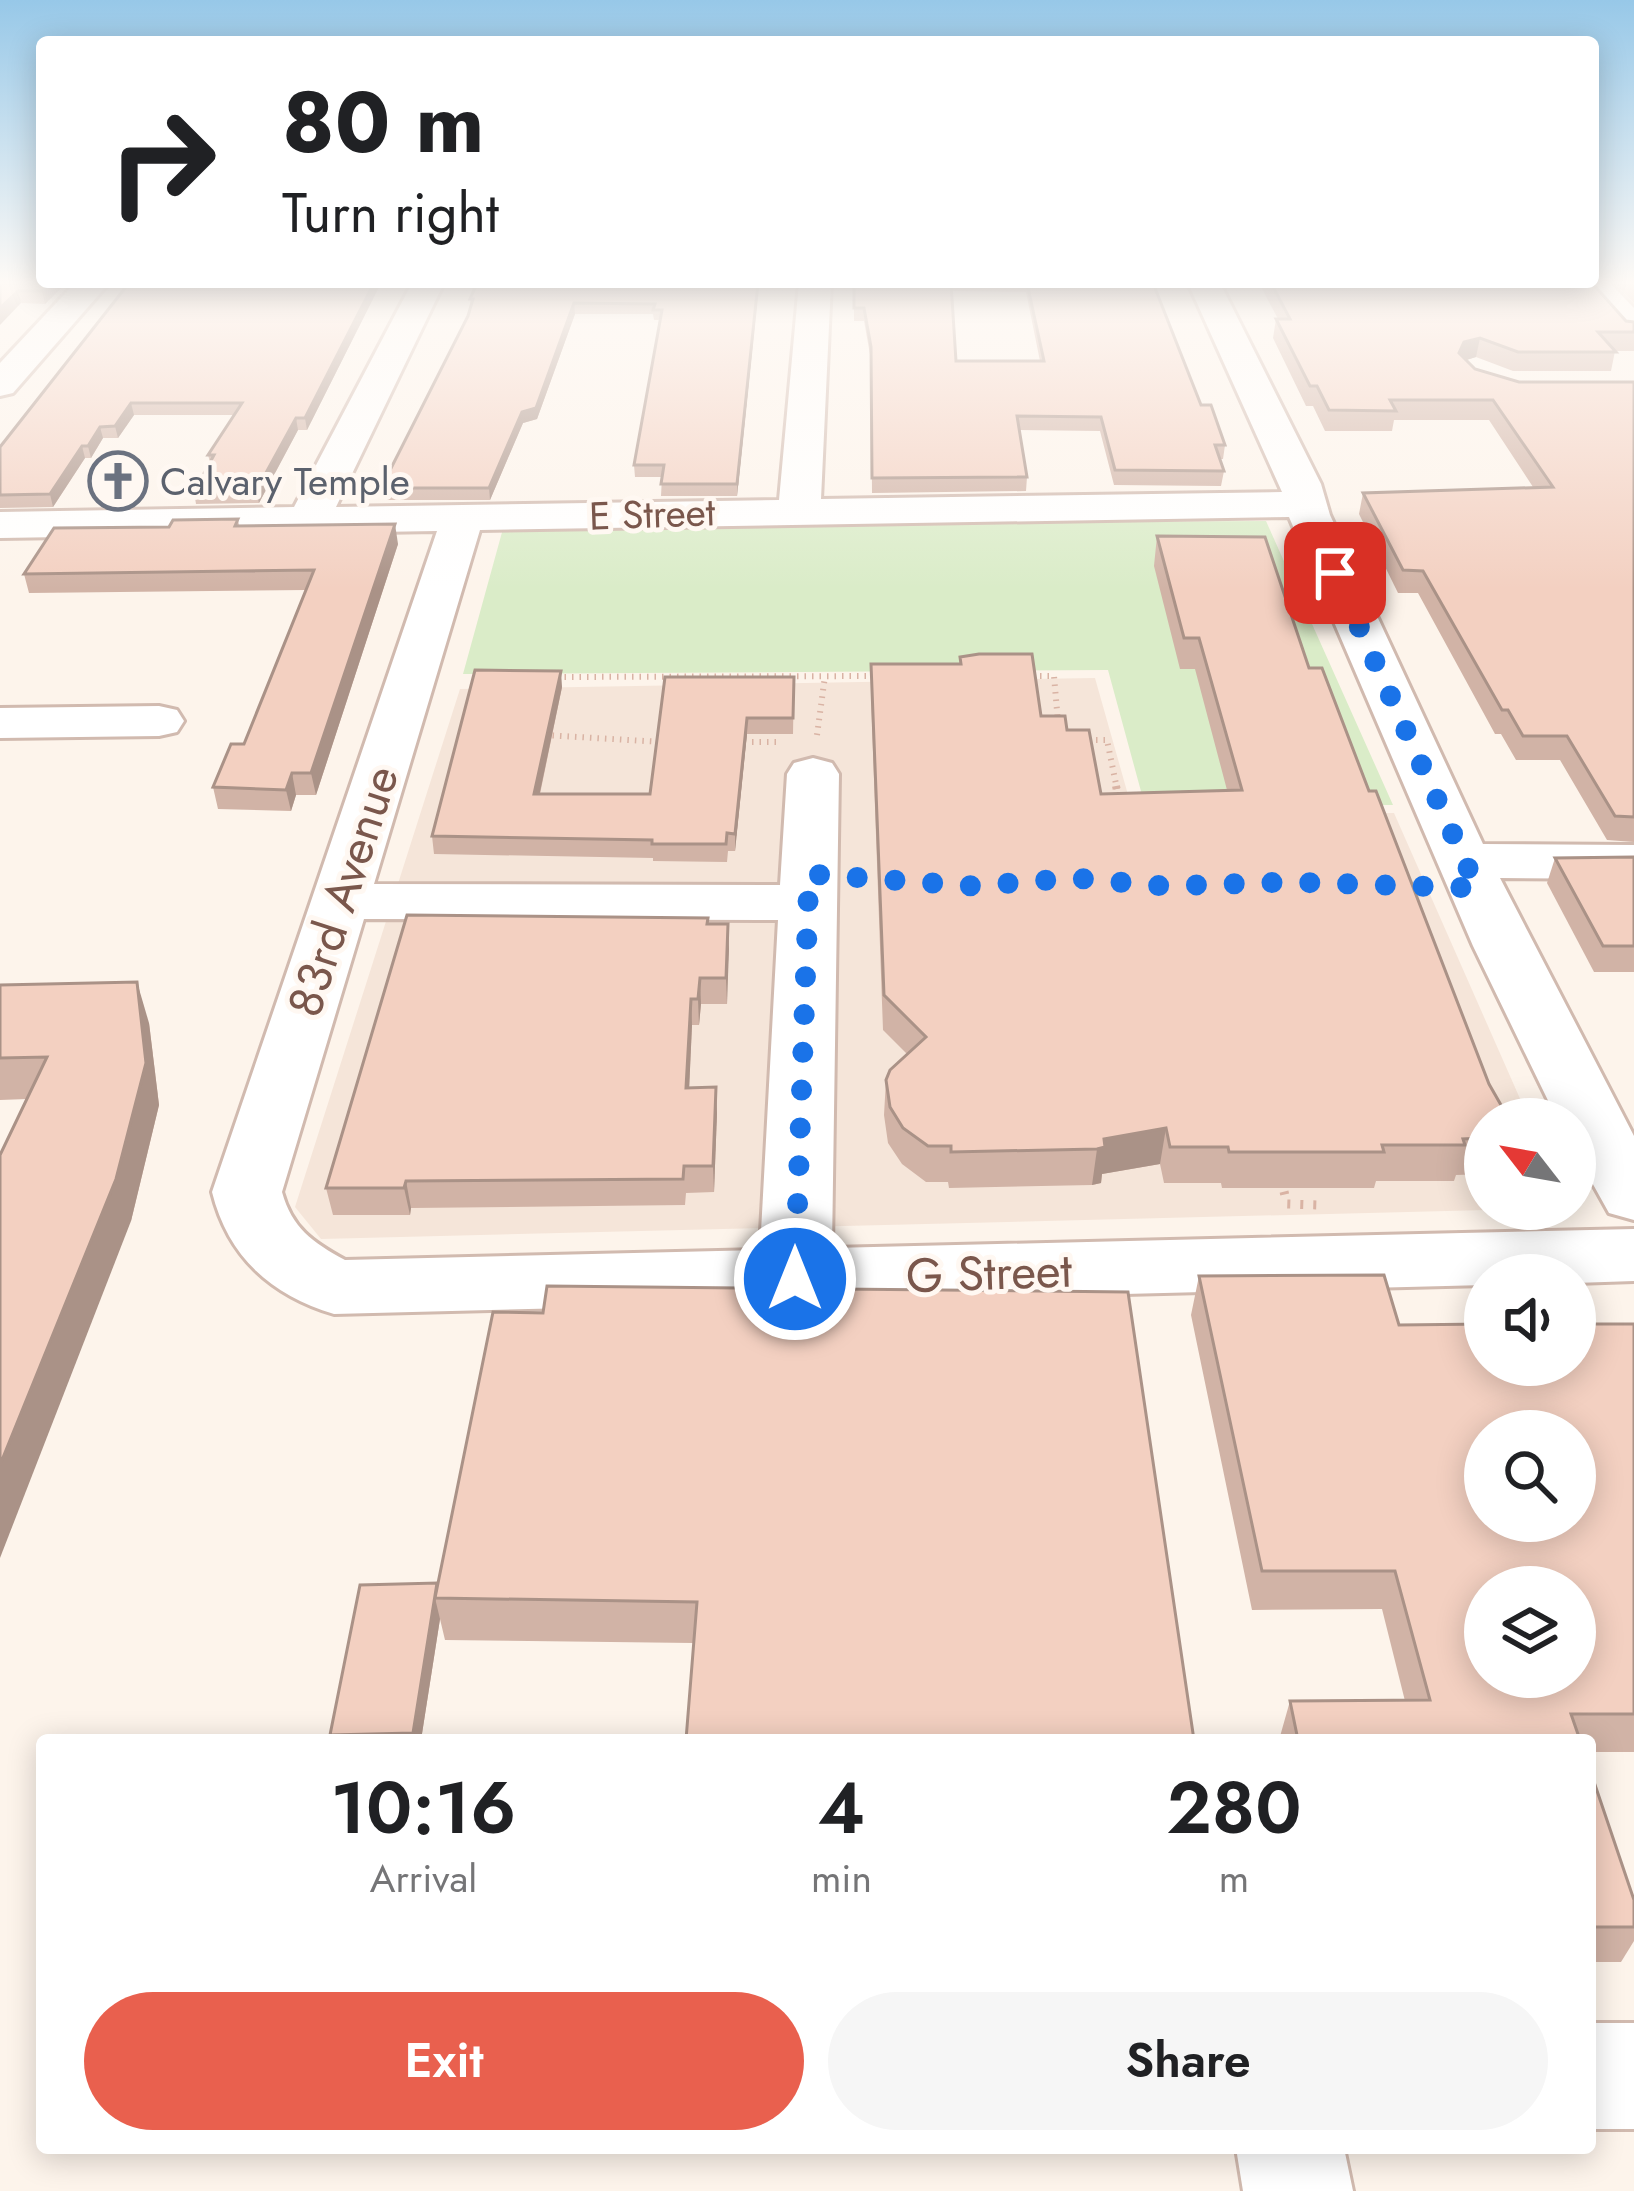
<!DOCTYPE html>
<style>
:root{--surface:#fff;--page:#f6f6f6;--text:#202124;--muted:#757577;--accent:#e9604e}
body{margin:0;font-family:Jost,sans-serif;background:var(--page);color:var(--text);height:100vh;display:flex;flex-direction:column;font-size:45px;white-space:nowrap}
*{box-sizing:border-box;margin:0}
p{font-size:39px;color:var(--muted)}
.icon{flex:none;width:66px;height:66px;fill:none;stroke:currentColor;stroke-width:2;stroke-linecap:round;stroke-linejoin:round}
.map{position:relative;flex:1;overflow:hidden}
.sheet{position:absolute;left:36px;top:1734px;width:1560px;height:420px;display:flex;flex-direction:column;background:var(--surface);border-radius:12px;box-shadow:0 6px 30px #0003}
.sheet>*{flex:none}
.top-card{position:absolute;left:36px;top:36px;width:1563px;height:252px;border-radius:12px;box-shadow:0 6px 30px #0003;background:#fff;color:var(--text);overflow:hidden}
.needle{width:78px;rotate:301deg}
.controls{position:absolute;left:1464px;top:1098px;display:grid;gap:24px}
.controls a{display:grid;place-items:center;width:132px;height:132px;border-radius:50%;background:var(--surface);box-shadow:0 6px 30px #0003;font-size:60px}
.pin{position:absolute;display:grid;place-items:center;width:102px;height:102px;color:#fff;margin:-51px;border-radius:24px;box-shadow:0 6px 18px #0006}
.me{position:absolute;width:132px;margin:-66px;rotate:0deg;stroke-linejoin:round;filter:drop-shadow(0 0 9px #0008)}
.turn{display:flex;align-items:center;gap:42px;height:252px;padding:0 48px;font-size:54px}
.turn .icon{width:156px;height:156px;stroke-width:2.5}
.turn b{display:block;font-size:84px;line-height:102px}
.eta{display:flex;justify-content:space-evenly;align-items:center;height:204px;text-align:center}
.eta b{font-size:72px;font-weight:600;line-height:84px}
.cta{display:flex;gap:24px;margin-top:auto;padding:24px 48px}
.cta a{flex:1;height:138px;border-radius:72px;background:var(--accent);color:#fff;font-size:48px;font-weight:600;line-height:138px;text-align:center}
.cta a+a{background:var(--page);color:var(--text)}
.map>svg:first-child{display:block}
</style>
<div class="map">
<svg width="1634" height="2191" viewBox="0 0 1634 2191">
<rect width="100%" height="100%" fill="#fdf4eb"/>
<!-- residential -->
<path fill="#f5e5d9" d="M1095,678L1134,816L1394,813L1529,1119H1485V1209H1527L321,1239L295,1207L460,689Z"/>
<!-- green -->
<path fill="#daecc8" d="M1266,521L1393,805L1145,806L1108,670L463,674L504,525Z"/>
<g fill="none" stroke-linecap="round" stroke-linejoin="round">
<!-- minor casing -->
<g stroke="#d1baaf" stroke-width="6">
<g id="minor">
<path d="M75,283H109L13,393L0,396V363Z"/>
<path d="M412,283H444L336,507L779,500L799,283H831L821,499L1282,492L1188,283H1220L1321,484L1330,515L1483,844L1634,845V879L1500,878L1634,1136V1220L1609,1213L1575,1152V1119H1557L1473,946L1289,517L480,530L374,884L780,885L787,774L794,763L813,758L832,763L839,774L832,1248L1634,1229V1281L1575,1283V1275H1485V1285L334,1314C271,1295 228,1257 212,1192L437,531L0,538V512L294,507ZM364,919L778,920L760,1250L345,1260C312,1242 292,1228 282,1192Z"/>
<path d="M1576,283H1610L1634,308V338L1622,335Z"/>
<path d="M159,706L177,710L184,721L177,732L159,736L0,738V708Z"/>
<rect x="1590" y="2023" width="44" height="106"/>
<path d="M1236,2148H1344L1353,2191H1243Z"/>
</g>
</g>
<!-- path-far2 -->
<g stroke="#d9b3a4" stroke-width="6" stroke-dasharray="1.5 6" stroke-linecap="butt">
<path d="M1025,676H1054L1058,722"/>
<path d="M557,677L878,676"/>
<path d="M545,735L662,742"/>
<path d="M817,735L825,676"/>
<path d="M1081,740H1107L1117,789"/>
<path d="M737,742H782"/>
</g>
<!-- path-far1 -->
<path stroke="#d9b3a4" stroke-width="8" stroke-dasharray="3 8" stroke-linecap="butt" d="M1116,786L1119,800"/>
<!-- path -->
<path stroke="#d9b3a4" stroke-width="9" stroke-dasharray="3 10" stroke-linecap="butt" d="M1281,1179L1287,1204L1318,1205"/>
<!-- minor -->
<use href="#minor" fill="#fff" fill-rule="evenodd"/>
</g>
<!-- wall -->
<g fill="#d1b3a6" fill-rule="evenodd">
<path d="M0,283H66L45,304L21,303Z"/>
<path d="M129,283H381L307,430H298L259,503L196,504L194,492L210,462L208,455L235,415H134L118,438H103L91,458H85L53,507L0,508V447Z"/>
<path d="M477,283H759L737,496H661L662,477H635L634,465L660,320H654L653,314H575L537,419L523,423L490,500H383L381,488L468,316L471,307L470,299Z"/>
<path d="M854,283H1153L1201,405L1225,445L1223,459H1220L1224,471L1221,486L1114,485L1100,431L1019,430L1027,477L1026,491L872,493L871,360L864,321H854ZM951,291L1026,292L1040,361H956Z"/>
<path d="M1259,283H1592L1626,321L1634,322V351H1615L1611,371H1513L1476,357L1466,360L1475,369L1519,382H1634V842L1607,840L1560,760H1516L1501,734H1495L1418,593H1398L1359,514L1363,493L1533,487L1489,420H1394L1392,431H1325L1313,406H1306L1273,338L1276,319H1278Z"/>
<path d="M1614,283H1634V303Z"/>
<path d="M238,519L239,526L398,544L316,795H296L291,811L218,809L213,787L244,744L306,590L29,593L24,574L169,527Z"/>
<path d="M1157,536L1309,668L1485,1119V1174L1456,1175L1454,1181H1376L1374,1188H1222L1221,1183H1164L1160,1164L1102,1174L1101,1183L1092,1185L949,1188L948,1182H926L902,1164L888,1143L884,1115L886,1080L907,1054L883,1030L871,696V664L1041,716L1067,730L1101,794L1227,790L1195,669H1180L1154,566Z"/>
<path d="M794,677L793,734H747L735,851H728L727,862L653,861V858L434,854L432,836L562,687L540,794H650Z"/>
<path d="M1634,857V972H1594L1547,883L1555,858Z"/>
<path d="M708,924H728L727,1004H701L699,1025H692L689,1087L717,1113L714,1192L686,1193L685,1205L411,1208L410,1215H333L326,1188Z"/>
<path d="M0,985L149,1023L159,1105L131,1221L27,1099L0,1100Z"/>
<path d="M1199,1276L1399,1325L1634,1324V1752H1590V1740H1279L1290,1701H1405L1382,1609L1252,1610L1191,1315Z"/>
<path d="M1128,1292L693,1643L445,1640L440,1619L421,1740H332L330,1735L438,1586L543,1313Z"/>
<path d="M1590,1770L1634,1900V1941L1621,1962H1590Z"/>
</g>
<!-- shaded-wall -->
<g fill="#aa9287">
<path d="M50,283H66L45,304L42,291Z"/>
<path d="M374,283H381L307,430L305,418Z"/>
<path d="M758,283H759L737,496V484Z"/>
<path d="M18,291L21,303L0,325V308Z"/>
<path d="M574,303L575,314L537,419L523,423L490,500L489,488L522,412Z"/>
<path d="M1480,338L1476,357L1460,362L1459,353L1464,342Z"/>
<path d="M131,403L134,415L118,438L115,426Z"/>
<path d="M296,418L298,430L259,503L256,491Z"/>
<path d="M100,427L103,438L91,458L88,446Z"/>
<path d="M82,446L85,458L53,507L50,494Z"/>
<path d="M395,524L398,544L316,795L311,773Z"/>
<path d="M561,671L562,687L536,811L534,794Z"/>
<path d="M747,718V734L735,851V834Z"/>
<path d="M292,773L296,795L291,811L286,790Z"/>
<path d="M728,924L729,949L727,1004L726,978Z"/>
<path d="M700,978L701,1004L699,1025L698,999Z"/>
<path d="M137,982L149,1023L159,1105L131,1221L0,1558V1465Z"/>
<path d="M691,999L692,1025L688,1114L686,1088Z"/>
<path d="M716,1087L717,1113L714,1192L713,1166Z"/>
<path d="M1166,1128L1160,1164L1102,1174L1101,1183L1092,1185L1097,1149L1104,1139Z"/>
<path d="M406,1181L411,1208L410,1215L404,1188Z"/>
<path d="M437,1583L435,1598L440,1619L421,1740H414L413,1733Z"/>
</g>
<!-- building -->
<g fill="#f3d0c1" stroke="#aa9287" stroke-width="3" fill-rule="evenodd">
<path d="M0,283H50L42,291H18L0,308Z"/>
<path d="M129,283H374L305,418H296L256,491L194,492L214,455H208L242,403H131L115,426L100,427L88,446H82L50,494L0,495V447Z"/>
<path d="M477,283H758L737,484H661L664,465H634L662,310H653L655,304L574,303L536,408L522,412L489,488H381L468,316L473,299H470Z"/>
<path d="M854,283H951L956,361H1044L1027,283H1153L1201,405H1211L1225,445H1215L1224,471L1115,470L1101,417L1017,416L1027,477L872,478L871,347L864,308H854Z"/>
<path d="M1271,283H1592L1626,321L1634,322V332H1598L1616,352H1518L1480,338L1464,342L1459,353L1475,369L1519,382H1634V817L1615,816L1567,736H1523L1508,710H1502L1423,571L1403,570L1363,493L1553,487L1493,400H1390L1396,411L1329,410L1317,386H1310L1276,319H1290Z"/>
<path d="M238,519L235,526L395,524L311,773H292L286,790L213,787L231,744H244L314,570L24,574L54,528L169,527L173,520Z"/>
<path d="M1157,536L1265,537L1309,668H1322L1369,791H1376L1489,1084L1509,1119H1485V1138L1463,1139L1465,1145H1382L1384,1152H1229L1228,1147H1170L1166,1128L1104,1139L1105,1147L1097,1149L951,1152V1146H928L903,1128L890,1107L886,1080L890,1070L926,1037L884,995L871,664H961L960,657L979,654H1032L1041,716H1065L1067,730H1089L1101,794L1242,790L1199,638H1184Z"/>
<path d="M475,670L561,671L534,794H650L665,677H794L793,718H747L735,834L727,833L726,844H652V840L432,836Z"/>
<path d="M1634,857V946H1603L1555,858Z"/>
<path d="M407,915L708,918L707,924H728L726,978H700L698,999H691L686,1088L716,1087L713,1166H684L683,1179L406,1181L404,1188H326Z"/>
<path d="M137,982L146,1063L116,1179L0,1465V1155L47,1057L0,1058V985Z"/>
<path d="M1384,1275L1399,1325L1485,1324V1365H1575V1324H1634V1714H1571L1580,1740H1298L1290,1701L1430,1700L1395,1571H1262L1199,1276ZM1485,1431H1575V1521H1485ZM1485,1587H1575V1677H1485Z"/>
<path d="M547,1286L1128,1292L1194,1740H686L697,1602L435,1598L493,1312L543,1313Z"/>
<path d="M437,1583L413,1733L330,1735L360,1585Z"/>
<path d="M1590,1770L1634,1900V1927H1590Z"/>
</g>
<!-- sky -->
<linearGradient id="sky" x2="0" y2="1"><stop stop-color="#97c8e8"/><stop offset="0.48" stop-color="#fefaf6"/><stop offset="1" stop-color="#fefaf6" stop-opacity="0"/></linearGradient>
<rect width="1634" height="589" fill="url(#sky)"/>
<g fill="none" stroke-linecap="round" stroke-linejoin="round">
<!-- route -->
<path stroke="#1a73e8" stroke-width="21" stroke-dasharray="0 37.8" d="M795,1279L809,874L974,886L1074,878L1163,886L1290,882L1477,888L1335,573"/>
</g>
<!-- icons -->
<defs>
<g id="church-ring" transform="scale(3)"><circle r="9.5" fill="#fff8f2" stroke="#6b7280" stroke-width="1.5"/><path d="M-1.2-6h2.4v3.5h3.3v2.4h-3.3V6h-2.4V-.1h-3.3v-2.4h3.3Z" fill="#6b7280"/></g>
</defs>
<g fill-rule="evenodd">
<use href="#church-ring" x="118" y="481"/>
</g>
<g text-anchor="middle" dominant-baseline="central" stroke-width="10" stroke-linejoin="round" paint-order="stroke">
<!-- far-worship labels -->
<g font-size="39" fill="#5b616d" stroke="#fff8f2" text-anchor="start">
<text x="160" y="481">Calvary Temple</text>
</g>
<!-- far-street labels -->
<g font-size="39" fill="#7a574c" stroke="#fff8f2">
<text transform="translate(652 514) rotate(-2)">E Street</text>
</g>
<!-- street labels -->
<g font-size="48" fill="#7a574c" stroke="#fff8f2">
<text transform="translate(343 891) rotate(-72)">83rd Avenue</text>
<text transform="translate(989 1273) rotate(-2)">G Street</text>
</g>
</g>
</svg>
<div class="controls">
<a><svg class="needle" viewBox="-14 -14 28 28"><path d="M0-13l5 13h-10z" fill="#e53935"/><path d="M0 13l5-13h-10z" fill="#757577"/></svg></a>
<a><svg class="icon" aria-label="sound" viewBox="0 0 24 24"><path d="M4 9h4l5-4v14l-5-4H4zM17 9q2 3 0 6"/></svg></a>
<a><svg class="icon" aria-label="search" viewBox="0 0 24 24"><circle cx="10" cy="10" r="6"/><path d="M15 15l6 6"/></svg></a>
<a><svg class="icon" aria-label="layers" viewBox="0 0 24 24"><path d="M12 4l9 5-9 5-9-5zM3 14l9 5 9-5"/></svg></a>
</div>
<div class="pin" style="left:1335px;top:573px;background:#d93025"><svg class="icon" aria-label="arrive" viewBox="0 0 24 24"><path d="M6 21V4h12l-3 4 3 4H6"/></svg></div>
<svg class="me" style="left:795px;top:1279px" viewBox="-20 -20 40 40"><circle r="17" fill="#1a73e8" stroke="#fff" stroke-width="3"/><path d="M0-11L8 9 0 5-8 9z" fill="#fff"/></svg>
<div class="top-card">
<div class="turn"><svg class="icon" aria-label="right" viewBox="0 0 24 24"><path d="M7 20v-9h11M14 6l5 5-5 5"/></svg><div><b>80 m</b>Turn right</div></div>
</div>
<section class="sheet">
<div class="eta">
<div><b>10:16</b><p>Arrival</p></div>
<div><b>4</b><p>min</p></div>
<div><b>280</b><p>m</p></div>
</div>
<div class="cta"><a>Exit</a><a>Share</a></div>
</section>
</div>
